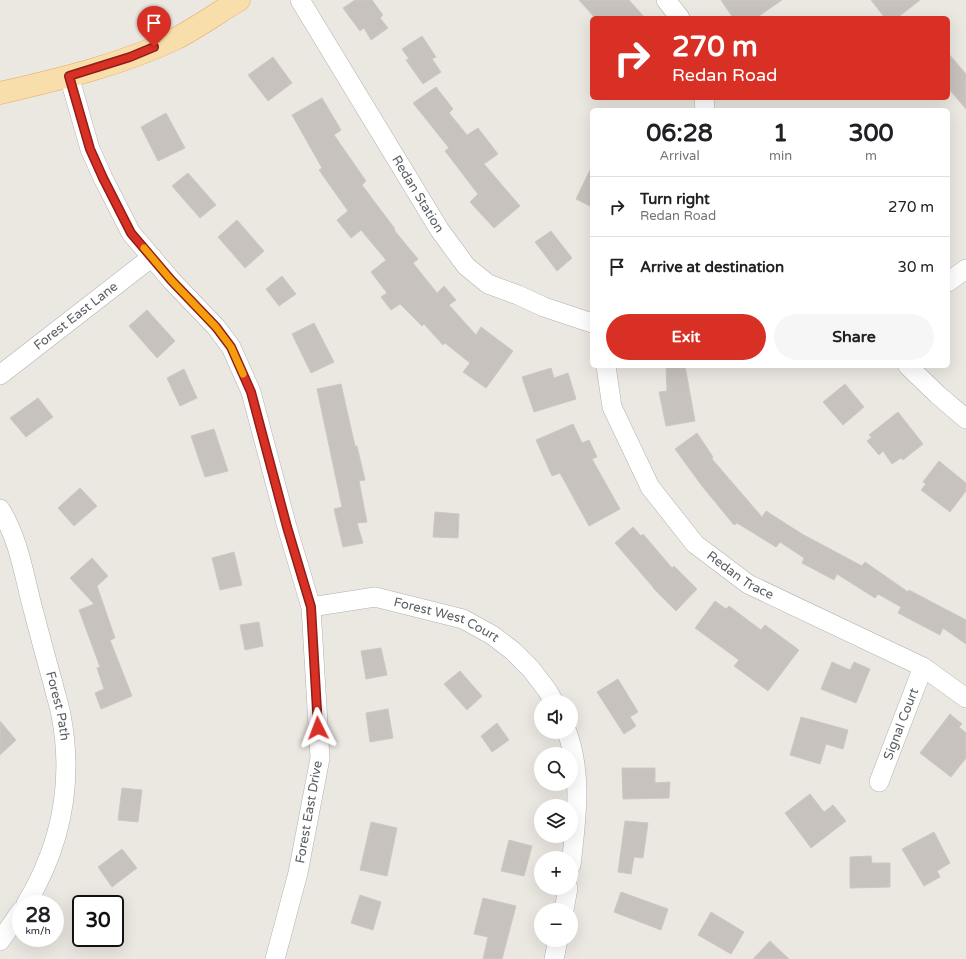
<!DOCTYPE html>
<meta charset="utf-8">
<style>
:root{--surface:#fff;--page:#f6f6f6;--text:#202124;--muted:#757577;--line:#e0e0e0;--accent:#d93025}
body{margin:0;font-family:"Varela Round",sans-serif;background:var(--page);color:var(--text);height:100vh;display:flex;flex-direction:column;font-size:15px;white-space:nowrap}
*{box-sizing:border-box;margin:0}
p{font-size:13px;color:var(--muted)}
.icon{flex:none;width:22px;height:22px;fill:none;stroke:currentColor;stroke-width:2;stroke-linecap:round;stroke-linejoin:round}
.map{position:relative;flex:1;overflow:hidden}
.panel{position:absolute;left:590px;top:108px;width:360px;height:260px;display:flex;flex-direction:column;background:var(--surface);border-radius:6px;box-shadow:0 4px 16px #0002}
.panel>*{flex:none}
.guide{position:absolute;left:590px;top:16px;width:360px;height:84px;border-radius:6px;box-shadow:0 4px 16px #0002;background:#d93025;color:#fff;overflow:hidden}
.buttons{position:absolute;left:534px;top:695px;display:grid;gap:8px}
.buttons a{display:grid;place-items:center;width:44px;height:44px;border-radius:50%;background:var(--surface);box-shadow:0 4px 16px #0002;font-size:20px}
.speed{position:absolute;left:12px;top:895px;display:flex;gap:8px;font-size:20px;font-weight:700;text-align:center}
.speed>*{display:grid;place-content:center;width:52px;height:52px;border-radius:50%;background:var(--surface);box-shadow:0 4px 16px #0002;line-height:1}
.speed small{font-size:10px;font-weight:400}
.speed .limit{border:2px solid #111;border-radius:6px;background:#fff;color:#111}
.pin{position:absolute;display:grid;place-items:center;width:34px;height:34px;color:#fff;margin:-41px -17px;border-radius:50% 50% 50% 0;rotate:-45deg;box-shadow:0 0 4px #0007}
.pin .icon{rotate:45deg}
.me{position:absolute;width:44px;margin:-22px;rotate:357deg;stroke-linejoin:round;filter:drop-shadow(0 0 3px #0008)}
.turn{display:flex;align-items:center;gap:14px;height:84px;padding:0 16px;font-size:18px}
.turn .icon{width:52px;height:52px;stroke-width:2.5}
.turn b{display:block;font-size:28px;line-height:34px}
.eta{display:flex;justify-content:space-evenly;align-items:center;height:68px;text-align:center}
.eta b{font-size:24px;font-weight:700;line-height:28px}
.button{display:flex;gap:8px;margin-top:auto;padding:8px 16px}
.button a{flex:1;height:46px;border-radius:24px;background:var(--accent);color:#fff;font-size:16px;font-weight:700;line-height:46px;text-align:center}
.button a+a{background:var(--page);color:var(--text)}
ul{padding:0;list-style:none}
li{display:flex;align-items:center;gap:12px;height:60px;padding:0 16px;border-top:1px solid var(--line)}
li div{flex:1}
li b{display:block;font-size:15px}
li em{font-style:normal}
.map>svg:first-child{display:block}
</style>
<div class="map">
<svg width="966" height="959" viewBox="0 0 966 959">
<rect width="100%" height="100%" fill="#ebe7e1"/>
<!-- building -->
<g fill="#c7c2bd" stroke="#cfc8c0">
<path d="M355,0H372L383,15L380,18L388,28L371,40L364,28L360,31L343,8Z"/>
<path d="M579,0H629L645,18H595Z"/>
<path d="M721,0H782L756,18H733Z"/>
<path d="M871,0H920L897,18H885Z"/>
<path d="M422,36L436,57L432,59L441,72L423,84L406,60L409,59L402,49Z"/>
<path d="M948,53L966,74V109L948,88Z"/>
<path d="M273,57L292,83L268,101L248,75Z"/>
<path d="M436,87L453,109L449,113L467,135L478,128L498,154L484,164L520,206L494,228L470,202L478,194L445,151L449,148L413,103Z"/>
<path d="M322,98L341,130L334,135L366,181L362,185L395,229L394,230L418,259L413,263L437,293L444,286L456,300L449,305L476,335L481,327L513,351L486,388L463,372L470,363L445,343L443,345L424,324L422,326L400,304L391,310L381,297L387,293L371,272L386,260L361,230L351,238L337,220L348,211L319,170L322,168L292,115Z"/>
<path d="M166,113L185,148L158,161L141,127Z"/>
<path d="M592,166V207L576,199Z"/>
<path d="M188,173L216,205L200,218L172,186Z"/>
<path d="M237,220L264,251L245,268L218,237Z"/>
<path d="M551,231L572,258L557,271L535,242Z"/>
<path d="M282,276L296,294L279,306L266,289Z"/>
<path d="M147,310L175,341L157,358L129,326Z"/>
<path d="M314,323L334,362L311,373L292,334Z"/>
<path d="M666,366H685L695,421L666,426L659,392L667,391Z"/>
<path d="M551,368L554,378L568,373L576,399L534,412L522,377Z"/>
<path d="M184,369L197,398L180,406L167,378Z"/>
<path d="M341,384L355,446H357L365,480L359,481L367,522L357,523L363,543L343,547L334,509L342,507L317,389Z"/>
<path d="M845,384L864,407L843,425L823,402Z"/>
<path d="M38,398L53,417L26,437L10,418Z"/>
<path d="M898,412L923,444L903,460L901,458L892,464L883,451L879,455L867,441L872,437L869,435Z"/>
<path d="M573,424L582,443L589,440L597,457L592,459L620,509L589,526L560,473L552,476L536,440Z"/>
<path d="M214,429L228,471L205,477L191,436Z"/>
<path d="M697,433L713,457L712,459L762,517L766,511L802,534L862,566L865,562L908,592L909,590L966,620V644L943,628L940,635L898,613L901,607L878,594L875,598L837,574L834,580L802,563L804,558L780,542L776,547L737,523L734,525L702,486L675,449Z"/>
<path d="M939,461L966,483V491L950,512L921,490L926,484L923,482Z"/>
<path d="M80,488L97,506L74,526L58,508Z"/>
<path d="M435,512L459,514L458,538L433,537Z"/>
<path d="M633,527L641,536L643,534L672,568L674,566L697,589L676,611L653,588V587L615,543Z"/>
<path d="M234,552L242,585L220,590L212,558Z"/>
<path d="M92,558L108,576L97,586L115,638L110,640L132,696L101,709L95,693L104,689L97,668L100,667L79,610L94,604L70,578Z"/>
<path d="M715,601L726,609L729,606L761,630L765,625L799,650L768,691L734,666L739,660L695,628Z"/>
<path d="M259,622L263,646L245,650L240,625Z"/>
<path d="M381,648L387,675L366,679L361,651Z"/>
<path d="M832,662L850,670L854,662L870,669L856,703L821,689Z"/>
<path d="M460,671L482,696L467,710L444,684Z"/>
<path d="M618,679L638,712L630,717L636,726L624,734L597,692Z"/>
<path d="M388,709L393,738L370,742L366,713Z"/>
<path d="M950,714L962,724L959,727L966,733V758L951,777L920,753Z"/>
<path d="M801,717L848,730L843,749L826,744L820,764L790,755Z"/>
<path d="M0,721L16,740L0,755Z"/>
<path d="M497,723L509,740L492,752L481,736Z"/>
<path d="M622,768H655V783L670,782L669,798L623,799Z"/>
<path d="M122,788L142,790L138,822L118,820Z"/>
<path d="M810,794L824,812L833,805L846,821L811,848L785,813Z"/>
<path d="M625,821L648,823L643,858L634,857L631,874L618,872Z"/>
<path d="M371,822L397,828L387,876L360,870Z"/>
<path d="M934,832L950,863L937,871L940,877L924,886L902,849Z"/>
<path d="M509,840L532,846L524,876L501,871Z"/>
<path d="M122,849L137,868L112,887L98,867Z"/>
<path d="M871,856L872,863H890V887L850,888V857Z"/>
<path d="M621,892L668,909L661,930L614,912Z"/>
<path d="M360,895L381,902L373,930L351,923Z"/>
<path d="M483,898L516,906L502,959H483L488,937L474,934Z"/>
<path d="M711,912L744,932L731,954L698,935Z"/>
<path d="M770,941L789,959H753Z"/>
</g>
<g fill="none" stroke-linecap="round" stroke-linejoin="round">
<!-- minor casing -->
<g stroke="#afb2b5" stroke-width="20">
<g id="minor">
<path id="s1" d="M300,0L439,229L466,266L488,284L518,295L544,307L592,323"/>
<path d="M666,0L680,18"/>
<path d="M69,76L90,149L103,178L131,233L171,280L216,327L231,347L251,392L287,527L311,607L320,758L298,873L275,959"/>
<path d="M704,98L705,110"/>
<path d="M948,282L966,269"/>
<path id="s2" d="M606,366L612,407L650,487L695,544L748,584L923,667L966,698"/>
<path d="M908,366L938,395L966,419"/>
<path id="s3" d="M0,375L152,257"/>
<path id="s4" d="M0,509C20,541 24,577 34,613C40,636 46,659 53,683C55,693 59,704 61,715C74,783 61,846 26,904"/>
<path id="s5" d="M311,607L375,597L463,619L492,635L513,651L531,669L547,690L554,702"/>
<path d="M567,732C583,775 576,821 571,865"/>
<path id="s6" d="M879,782L923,667"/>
<path d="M564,910L568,888"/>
<path d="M0,941L21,911"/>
<path d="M554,959L558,940"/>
</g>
</g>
<!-- major casing -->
<g stroke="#e4aa61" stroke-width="23">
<path id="major" d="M0,93C60,79 121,65 177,38C198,27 219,12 239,0"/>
</g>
<!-- minor -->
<use href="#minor" stroke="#fff" stroke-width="19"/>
<!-- major -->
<use href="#major" stroke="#f7deaa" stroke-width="22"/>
</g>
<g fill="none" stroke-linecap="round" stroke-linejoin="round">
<!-- route casing -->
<g stroke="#8d1f18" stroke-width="10">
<path id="route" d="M154,47L130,57L69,76L90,149L103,178L131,233L171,280L216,327L231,347L251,392L287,527L311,607L318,728"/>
</g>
<!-- route -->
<use href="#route" stroke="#d93025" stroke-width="7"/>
<!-- slow -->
<path stroke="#f59e0b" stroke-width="7" d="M144,248L171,280L216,327L231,347L243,374"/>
</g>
<g text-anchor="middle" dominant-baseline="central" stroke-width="4" stroke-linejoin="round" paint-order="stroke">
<!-- street labels -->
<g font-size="13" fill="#5a5e61" stroke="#fff">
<text stroke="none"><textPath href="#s1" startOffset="227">Redan Station</textPath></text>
<text stroke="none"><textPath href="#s3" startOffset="96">Forest East Lane</textPath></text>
<text stroke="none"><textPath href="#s2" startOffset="258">Redan Trace</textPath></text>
<text stroke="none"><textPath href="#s5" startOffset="140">Forest West Court</textPath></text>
<text stroke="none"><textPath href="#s4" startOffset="206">Forest Path</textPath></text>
<text stroke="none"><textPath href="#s6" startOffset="62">Signal Court</textPath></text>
<text transform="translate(309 812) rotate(-80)">Forest East Drive</text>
</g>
</g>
</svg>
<div class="buttons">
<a><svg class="icon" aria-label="sound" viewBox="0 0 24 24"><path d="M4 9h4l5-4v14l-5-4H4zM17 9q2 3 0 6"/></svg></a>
<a><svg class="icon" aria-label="search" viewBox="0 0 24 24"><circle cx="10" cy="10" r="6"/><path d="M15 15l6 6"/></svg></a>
<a><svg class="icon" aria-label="layers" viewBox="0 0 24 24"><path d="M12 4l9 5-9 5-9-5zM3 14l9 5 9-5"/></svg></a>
<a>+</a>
<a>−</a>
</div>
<div class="speed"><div>28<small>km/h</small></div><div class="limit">30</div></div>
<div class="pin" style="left:154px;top:47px;background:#d93025"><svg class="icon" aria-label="arrive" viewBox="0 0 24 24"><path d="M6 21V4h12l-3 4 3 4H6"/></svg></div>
<svg class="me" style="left:318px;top:728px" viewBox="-20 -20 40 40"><path d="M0-17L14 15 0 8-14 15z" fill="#d93025" stroke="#fff" stroke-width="4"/></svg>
<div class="guide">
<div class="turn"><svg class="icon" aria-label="right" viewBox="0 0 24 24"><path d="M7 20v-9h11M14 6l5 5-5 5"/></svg><div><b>270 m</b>Redan Road</div></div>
</div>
<section class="panel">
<div class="eta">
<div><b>06:28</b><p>Arrival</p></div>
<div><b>1</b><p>min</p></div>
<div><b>300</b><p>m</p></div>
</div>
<ul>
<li><svg class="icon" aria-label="right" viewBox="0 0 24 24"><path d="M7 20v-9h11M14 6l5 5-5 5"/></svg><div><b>Turn right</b><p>Redan Road</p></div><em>270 m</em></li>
<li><svg class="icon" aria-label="arrive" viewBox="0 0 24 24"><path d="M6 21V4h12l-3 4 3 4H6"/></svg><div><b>Arrive at destination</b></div><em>30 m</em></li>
</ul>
<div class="button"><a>Exit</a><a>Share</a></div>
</section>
</div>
